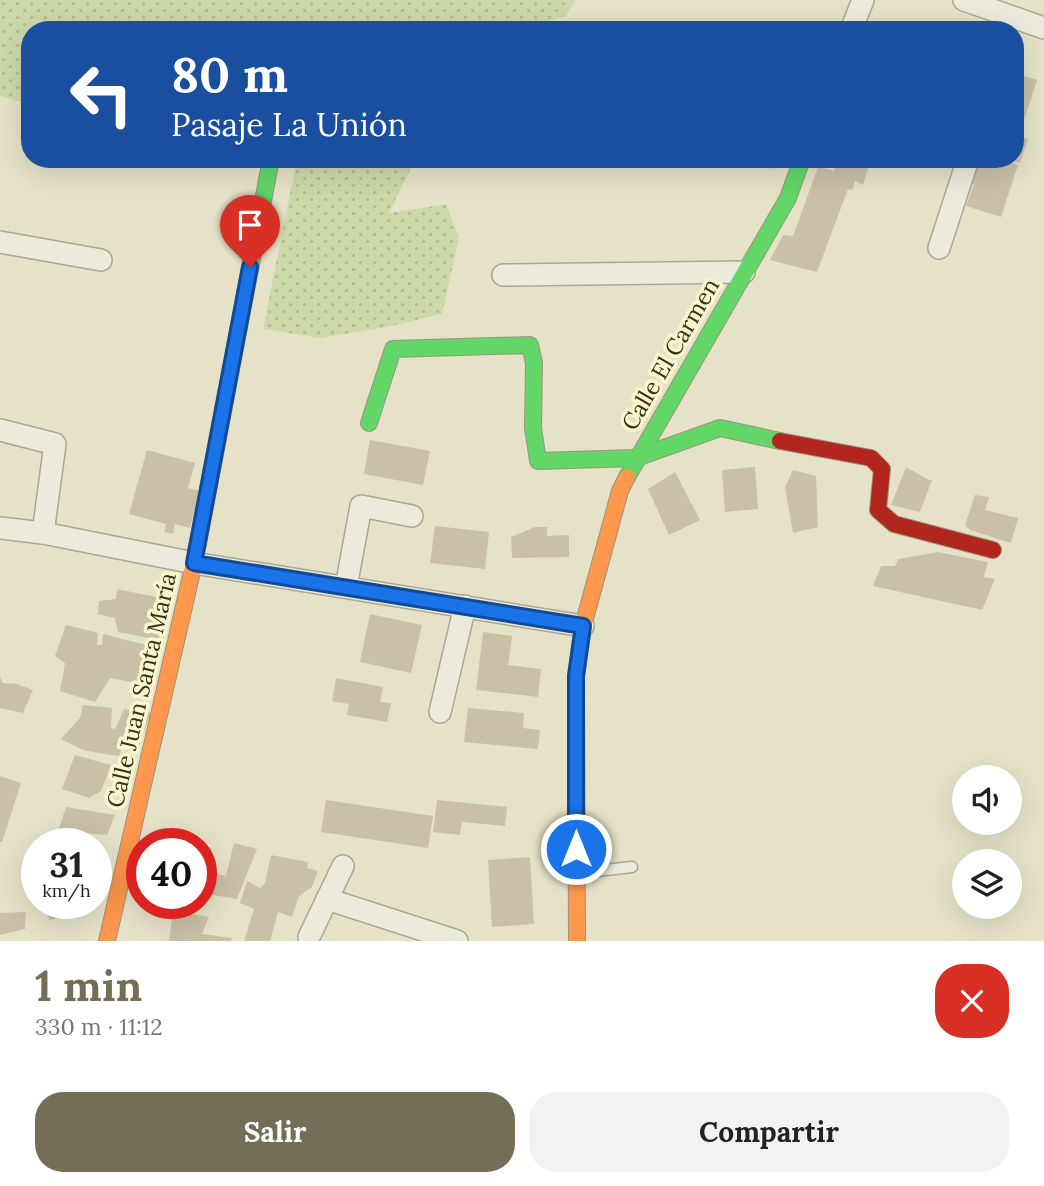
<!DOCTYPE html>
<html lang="es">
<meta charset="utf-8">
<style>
:root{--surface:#fff;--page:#f2f2f2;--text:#222;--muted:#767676;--accent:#756e57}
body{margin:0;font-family:Lora,serif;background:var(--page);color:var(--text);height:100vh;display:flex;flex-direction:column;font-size:26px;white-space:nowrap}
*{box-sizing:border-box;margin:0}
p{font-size:23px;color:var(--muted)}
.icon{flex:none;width:38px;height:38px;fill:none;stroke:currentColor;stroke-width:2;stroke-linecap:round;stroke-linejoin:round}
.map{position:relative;height:941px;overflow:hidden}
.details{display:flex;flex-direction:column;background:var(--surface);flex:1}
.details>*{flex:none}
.banner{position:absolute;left:21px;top:21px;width:1003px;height:147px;border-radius:28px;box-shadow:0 7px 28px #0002;background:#1a4fa0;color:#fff;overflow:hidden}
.fabs{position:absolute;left:952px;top:765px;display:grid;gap:14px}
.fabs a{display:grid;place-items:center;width:70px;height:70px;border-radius:50%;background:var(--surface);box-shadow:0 7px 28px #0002;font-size:35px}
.speed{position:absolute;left:21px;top:828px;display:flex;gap:14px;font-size:35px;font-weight:700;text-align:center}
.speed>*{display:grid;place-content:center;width:91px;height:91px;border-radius:50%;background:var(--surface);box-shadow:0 7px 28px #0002;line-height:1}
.speed small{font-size:18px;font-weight:400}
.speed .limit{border:10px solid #d22;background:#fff;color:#111}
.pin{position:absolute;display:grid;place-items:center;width:60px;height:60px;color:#fff;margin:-72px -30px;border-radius:50% 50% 50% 0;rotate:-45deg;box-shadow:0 0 7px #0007}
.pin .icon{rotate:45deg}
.me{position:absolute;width:77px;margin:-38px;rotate:0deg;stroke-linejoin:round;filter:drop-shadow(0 0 5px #0008)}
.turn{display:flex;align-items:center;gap:24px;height:147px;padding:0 35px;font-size:32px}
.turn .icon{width:91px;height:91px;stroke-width:2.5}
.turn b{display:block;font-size:49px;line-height:60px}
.round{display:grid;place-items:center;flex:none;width:74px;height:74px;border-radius:28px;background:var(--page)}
.overview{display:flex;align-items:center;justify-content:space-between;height:119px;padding:0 35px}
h1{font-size:42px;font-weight:700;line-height:52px;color:var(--accent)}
.cta{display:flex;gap:14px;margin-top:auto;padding:14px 35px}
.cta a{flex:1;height:80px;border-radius:28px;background:var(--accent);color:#fff;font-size:28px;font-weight:700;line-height:80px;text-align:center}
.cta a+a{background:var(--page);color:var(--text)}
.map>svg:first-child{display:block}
</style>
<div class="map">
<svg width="1044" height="941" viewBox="0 0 1044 941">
<defs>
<pattern id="park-dots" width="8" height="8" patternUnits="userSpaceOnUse" patternTransform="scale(1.75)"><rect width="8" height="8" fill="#ced9a9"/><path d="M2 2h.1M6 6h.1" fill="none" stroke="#b2bb91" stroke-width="1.8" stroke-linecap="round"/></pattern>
</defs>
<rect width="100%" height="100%" fill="#e5e2c8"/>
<!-- park -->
<g fill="url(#park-dots)">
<path d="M0,0H575L566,16L518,30H30V104L0,96Z"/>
<path d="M297,159H415L389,213L446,204L459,238L442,314L387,327L320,338L263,329Z"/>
</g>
<!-- building -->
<g fill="#cac0a8">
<path d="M1015,73L1037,80L1019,136L1028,139L1020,163L1009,160L1015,159Z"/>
<path d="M742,159H778L774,169Z"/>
<path d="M838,159H861L860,163L869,165L863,185L855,181L852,190L848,189L817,272L770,260L783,235L793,236L818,167L834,171Z"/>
<path d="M970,159H1001L1018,165L1001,217L966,206L974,184L963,180Z"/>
<path d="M370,440L430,451L423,485L364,474Z"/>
<path d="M147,450L195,463L188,488L200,491L190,528L175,524L173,534L164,532L166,524L129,514Z"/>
<path d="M755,467L758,509L725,512L722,470Z"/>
<path d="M906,467L929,480H932L920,512L891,505Z"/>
<path d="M793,470L816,476L818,527L793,533L785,487Z"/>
<path d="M675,472L700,520L669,535L648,489Z"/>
<path d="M975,495L989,497L985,510L1018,518L1011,543L970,530L965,525Z"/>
<path d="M435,526L489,532L485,569L430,563Z"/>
<path d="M535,527H547V536L569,535V557L512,558L511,537Z"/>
<path d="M938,552L988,562L984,577L995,579L982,610L873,586L881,566H895L898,559Z"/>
<path d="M117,589L161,598L159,610L167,613L159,640L118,632L115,618L98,614L99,601L116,599Z"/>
<path d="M370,614L422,625L411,673L360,662Z"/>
<path d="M66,625L98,633L97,645H102L103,634L150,646L137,683L110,678L95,702L60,691L65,663L55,656Z"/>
<path d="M483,632L512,636L508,665L541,669L538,697L476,690Z"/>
<path d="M0,677L3,683L17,684L33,690L23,713L0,708Z"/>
<path d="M336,678L383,687L380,702L391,703L387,722L347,715L349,704L332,701Z"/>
<path d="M83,705L112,708L111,728L115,729L124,709L151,713L139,746L124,742L119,756L104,754L83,750L61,739L80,718Z"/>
<path d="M468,708L524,713L523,728L540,730L538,749L464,742Z"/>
<path d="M75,755L111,765L101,791L89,798L62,789Z"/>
<path d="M0,776L21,783L2,842H0Z"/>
<path d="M326,800L433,816L428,848L321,832Z"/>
<path d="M437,800L507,807L505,826L462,822L460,835L433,832Z"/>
<path d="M66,807L115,815L107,835L58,831Z"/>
<path d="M234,843L257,849L237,899L201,893V846L212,848L206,871L226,876Z"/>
<path d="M271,855L308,862L307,868L318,871L312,887L299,896L292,917L278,912L270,941H244L254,909L240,903L247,881L260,888L265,883Z"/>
<path d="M530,857L534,924L492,927L488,860Z"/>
<path d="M44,903H83L82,916L70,919L69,911H59L55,919L49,920Z"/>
<path d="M173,911L209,917L202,934L232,938L231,941H169Z"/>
<path d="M26,912L25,929L0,935V913Z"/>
</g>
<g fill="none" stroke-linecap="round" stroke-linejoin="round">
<!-- lane casing -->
<g stroke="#aaa692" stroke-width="13">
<path id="lane" d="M579,873L632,867"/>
</g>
<!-- street casing -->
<g stroke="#aaa692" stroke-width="24">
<g id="street">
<path d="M964,0L1044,28"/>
<path d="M851,30L863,0"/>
<path d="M0,242L101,260"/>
<path d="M939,248L968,159"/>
<path d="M503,275L744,272"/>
<path d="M0,430L55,444L43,533"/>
<path d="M0,528L43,533L194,563L583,626"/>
<path d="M346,587L361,506L412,516"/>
<path d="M440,712L465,606"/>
<path d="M327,899L457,941"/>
<path d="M309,937L343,866"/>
</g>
</g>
<!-- fast casing -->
<g stroke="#999582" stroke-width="18">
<g id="fast">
<path d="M250,269L271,159"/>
<path d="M369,423L393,349L530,345L534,363L533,428L538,461L636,458L720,428L780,441"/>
<path d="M627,477L788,198L802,159"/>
</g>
</g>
<!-- slow casing -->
<g stroke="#999582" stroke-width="18">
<g id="slow">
<path d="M107,941L194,563L209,485"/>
<path d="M577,941L576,676L583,626L620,491L627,477"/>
</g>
</g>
<!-- jam casing -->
<g stroke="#999582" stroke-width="18">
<g id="jam">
<path d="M780,441L871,458L882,469L878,510L894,524L993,550"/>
<path d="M209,485L250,269"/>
</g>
</g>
<!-- lane -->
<use href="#lane" stroke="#eceadb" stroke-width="10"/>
<!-- street -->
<use href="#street" stroke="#eceadb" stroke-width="21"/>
<!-- fast -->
<use href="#fast" stroke="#63d668" stroke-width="16"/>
<!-- slow -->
<use href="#slow" stroke="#ff974d" stroke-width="16"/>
<!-- jam -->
<use href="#jam" stroke="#b3261e" stroke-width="16"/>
</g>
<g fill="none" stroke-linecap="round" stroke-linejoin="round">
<!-- route casing -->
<g stroke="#114b97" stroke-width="18">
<path id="route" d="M250,267L194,563L583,626L576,676V849"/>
</g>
<!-- route -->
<use href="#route" stroke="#1a73e8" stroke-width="12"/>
</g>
<g text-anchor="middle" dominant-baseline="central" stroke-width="7" stroke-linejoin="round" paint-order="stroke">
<!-- street labels -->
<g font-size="23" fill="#382f1a" stroke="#f9f5cc">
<text transform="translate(670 354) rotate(-60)">Calle El Carmen</text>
<text transform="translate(141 690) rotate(-77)">Calle Juan Santa María</text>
</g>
</g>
</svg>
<div class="fabs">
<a><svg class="icon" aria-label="sound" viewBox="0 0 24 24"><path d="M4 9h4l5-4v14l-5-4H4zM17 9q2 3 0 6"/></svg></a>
<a><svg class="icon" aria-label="layers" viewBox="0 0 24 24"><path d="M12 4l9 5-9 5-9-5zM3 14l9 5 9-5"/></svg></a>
</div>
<div class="speed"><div>31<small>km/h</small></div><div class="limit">40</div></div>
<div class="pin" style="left:250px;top:267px;background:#d93025"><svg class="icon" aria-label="arrive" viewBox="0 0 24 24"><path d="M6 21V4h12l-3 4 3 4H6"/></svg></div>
<svg class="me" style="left:576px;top:849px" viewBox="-20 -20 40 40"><circle r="17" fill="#1a73e8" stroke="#fff" stroke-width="3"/><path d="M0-11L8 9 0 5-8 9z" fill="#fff"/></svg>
<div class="banner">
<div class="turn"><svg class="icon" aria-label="left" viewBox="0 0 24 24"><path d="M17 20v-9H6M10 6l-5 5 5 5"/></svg><div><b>80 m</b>Pasaje La Unión</div></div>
</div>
</div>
<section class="details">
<div class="overview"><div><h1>1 min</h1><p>330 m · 11:12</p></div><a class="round" style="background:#d93025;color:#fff"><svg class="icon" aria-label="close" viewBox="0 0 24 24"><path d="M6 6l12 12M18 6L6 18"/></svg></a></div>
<div class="cta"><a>Salir</a><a>Compartir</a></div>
</section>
